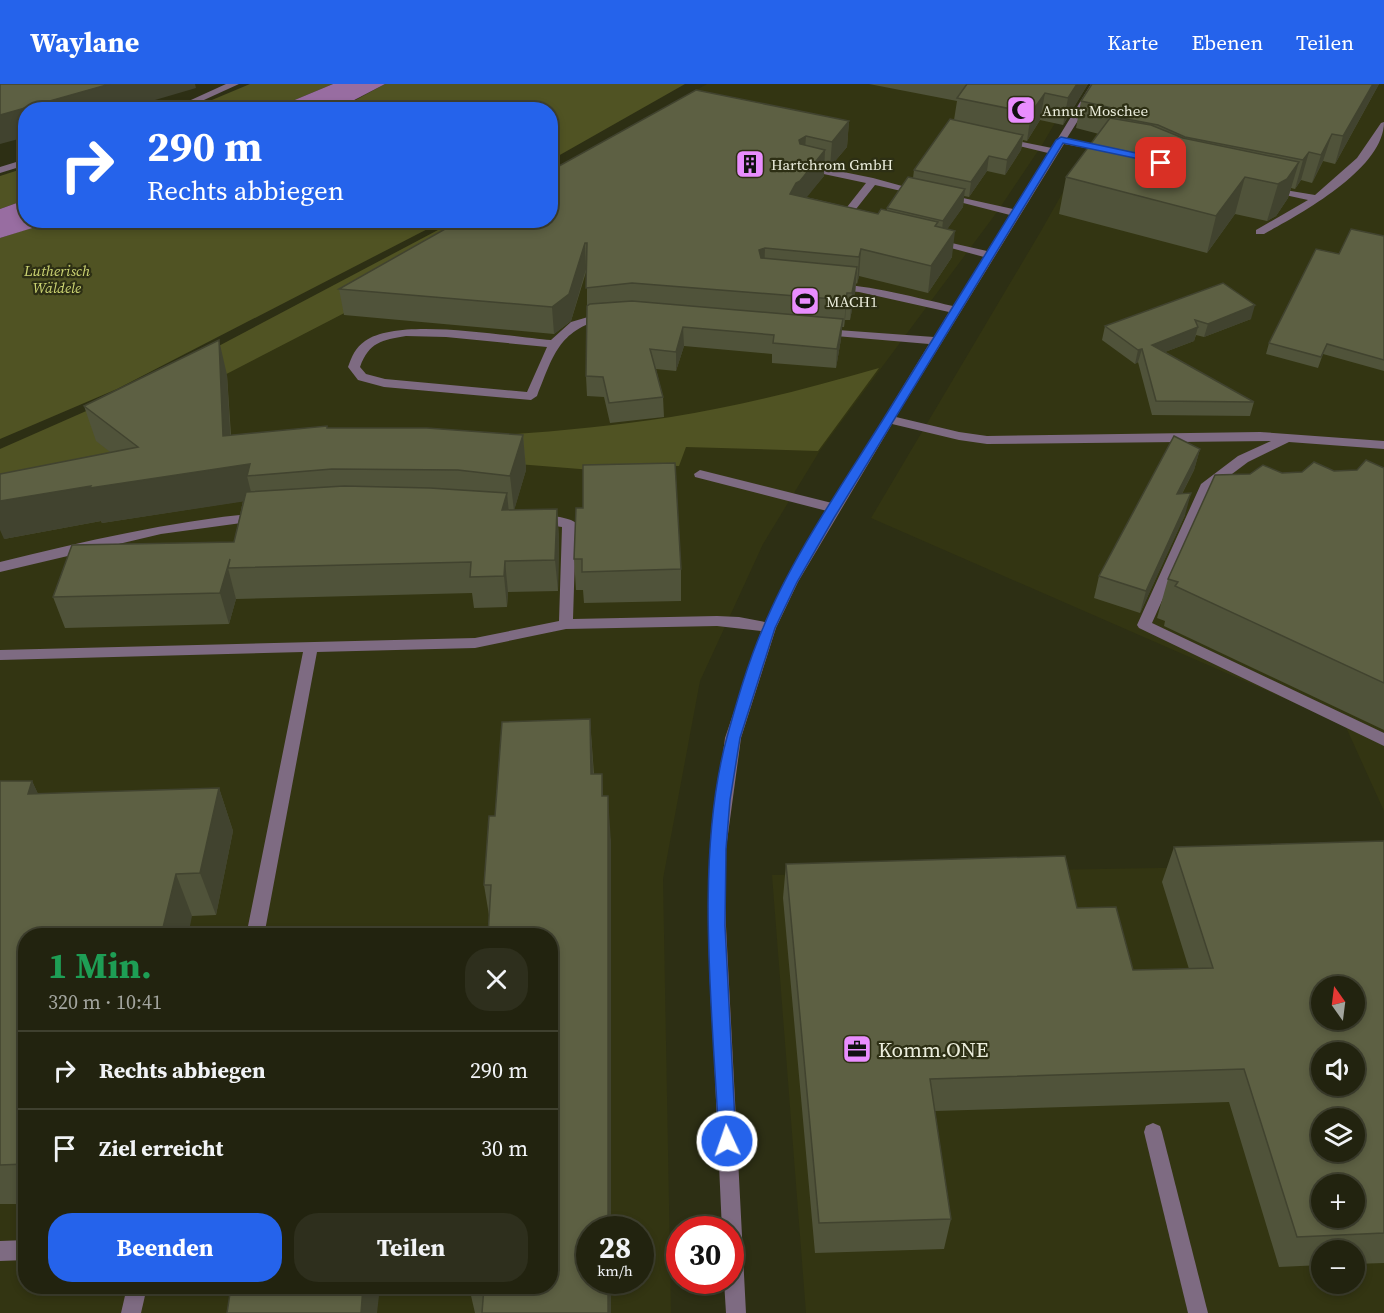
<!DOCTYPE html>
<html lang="de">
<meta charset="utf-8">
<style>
:root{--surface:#22230f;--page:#2e2f1d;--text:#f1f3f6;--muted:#a2a49e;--line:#3f402f;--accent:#2563eb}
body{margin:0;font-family:"Source Serif 4",serif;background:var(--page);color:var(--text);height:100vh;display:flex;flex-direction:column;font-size:22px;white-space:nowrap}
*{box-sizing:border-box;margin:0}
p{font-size:20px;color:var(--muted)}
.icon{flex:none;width:33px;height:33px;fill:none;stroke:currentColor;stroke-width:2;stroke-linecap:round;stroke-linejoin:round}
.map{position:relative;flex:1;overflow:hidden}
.drawer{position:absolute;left:18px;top:844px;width:540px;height:366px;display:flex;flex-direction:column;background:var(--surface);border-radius:24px;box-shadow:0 3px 9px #0003,0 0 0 2px var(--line)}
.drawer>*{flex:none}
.hud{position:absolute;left:18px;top:18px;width:540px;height:126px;border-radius:24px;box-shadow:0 3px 9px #0003,0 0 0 2px var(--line);background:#2563eb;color:#fff;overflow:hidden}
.needle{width:39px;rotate:346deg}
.buttons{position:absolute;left:1311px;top:892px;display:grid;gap:12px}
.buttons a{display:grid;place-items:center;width:54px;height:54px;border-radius:50%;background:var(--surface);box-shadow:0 3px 9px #0003,0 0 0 2px var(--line);font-size:30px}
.speed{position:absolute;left:576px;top:1132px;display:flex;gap:12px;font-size:30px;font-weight:700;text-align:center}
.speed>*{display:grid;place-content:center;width:78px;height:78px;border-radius:50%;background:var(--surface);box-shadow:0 3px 9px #0003,0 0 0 2px var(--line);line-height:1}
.speed small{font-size:15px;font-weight:400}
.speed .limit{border:9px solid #d22;background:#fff;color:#111}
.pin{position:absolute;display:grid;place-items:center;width:51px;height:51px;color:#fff;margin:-26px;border-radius:12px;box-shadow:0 3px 9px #0006}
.me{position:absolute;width:66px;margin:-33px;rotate:357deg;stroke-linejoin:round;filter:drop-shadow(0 0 4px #0008)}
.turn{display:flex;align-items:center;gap:21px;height:126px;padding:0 30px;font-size:27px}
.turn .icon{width:78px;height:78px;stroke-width:2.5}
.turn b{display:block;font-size:42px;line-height:51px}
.round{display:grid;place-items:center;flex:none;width:63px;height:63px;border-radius:24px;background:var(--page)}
.summary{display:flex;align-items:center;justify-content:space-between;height:102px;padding:0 30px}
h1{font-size:36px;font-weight:700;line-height:45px;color:#1e9e55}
.action{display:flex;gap:12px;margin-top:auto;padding:12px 30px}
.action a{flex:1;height:69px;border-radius:24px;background:var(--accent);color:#fff;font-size:24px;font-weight:700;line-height:69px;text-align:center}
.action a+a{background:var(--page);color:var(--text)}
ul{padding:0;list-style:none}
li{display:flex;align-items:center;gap:18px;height:78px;padding:0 30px;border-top:2px solid var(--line)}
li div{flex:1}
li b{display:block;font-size:22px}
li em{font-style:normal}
header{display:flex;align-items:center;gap:36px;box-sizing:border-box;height:84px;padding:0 30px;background:var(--accent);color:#fff}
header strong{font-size:28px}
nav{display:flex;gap:33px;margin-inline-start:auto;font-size:21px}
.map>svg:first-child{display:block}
</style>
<header>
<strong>Waylane</strong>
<nav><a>Karte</a><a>Ebenen</a><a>Teilen</a></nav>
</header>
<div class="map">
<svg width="1384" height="1229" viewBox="0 0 1384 1229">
<rect width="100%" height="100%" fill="#2d2f14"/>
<!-- built -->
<g fill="#333512" fill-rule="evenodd">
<path d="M707,0H1078L1042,61L997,128L819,368L763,460L700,597L663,795L671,1229H0V430L122,377L96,357L389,206L550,136L664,24ZM26,852H550V1203H26ZM590,1146H640V1197H590Z"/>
<path d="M1124,0H1384V727L1345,641L871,434L1041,147Z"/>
<path d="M1384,780V1229H806L772,791ZM1322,903H1354V936H1322ZM1322,969H1354V1002H1322ZM1322,1035H1354V1068H1322ZM1322,1101H1354V1134H1322ZM1322,1167H1354V1200H1322Z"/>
</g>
<!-- green -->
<g fill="#505323">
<path d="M250,0H333L273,25L188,26Z"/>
<path d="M385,0H685L551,76L550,26H337Z"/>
<path d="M25,84V116L0,125V92Z"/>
<path d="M55,136L443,137L117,305L0,355V154Z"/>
<path d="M455,137H475L389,206L97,357L122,377L0,430V365L143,302Z"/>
<path d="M879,284L818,367L686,363L679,382L608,381L605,387L444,374L248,362C388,356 531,355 671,333C741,322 810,304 879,284Z"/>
</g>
<!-- water -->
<g fill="#986da1">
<path d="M333,0H385L337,25H273Z"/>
<path d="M25,116L26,136L55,137L0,154V125Z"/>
</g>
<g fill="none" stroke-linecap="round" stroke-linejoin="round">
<!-- minor -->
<g fill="#7e6b82" fill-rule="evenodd">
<path d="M226,0H239L182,26H169Z"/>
<path d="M1091,0H1101L1067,54L1113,65L1108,68L1064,60L896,333L959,348L987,352L1260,348L1384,357V365L1289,358L1248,378L1212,405L1152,539L1384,649V662L1139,544L1137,541L1201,400L1238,372L1271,357L987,360L959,356L892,340L798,498L776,544L741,654L726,765V842L746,1229H726L724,1197H730V1146H722L708,842L710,765L725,654L761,547L717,542L566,545L475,564L317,568L264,852H246L303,568L0,576V566L475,554L559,537L562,443L532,439L530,436C538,429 568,432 576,439L573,535L717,532L739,533L765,538L784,498L827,427L695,393L694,390L700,386L832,419L929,260L824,251L818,248L824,245L934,253L949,228L859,208L838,206L832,203C844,194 934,218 953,222L984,173L929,158L934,155L987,167L1010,131L940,113L945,110L1013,125L1048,69L998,57L1003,54L1052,64Z"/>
<path d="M1384,38C1384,85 1300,130 1264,150H1256V146L1308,116L1267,107V103L1315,111L1357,74L1381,39Z"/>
<path d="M26,75V81L0,89V83Z"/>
<path d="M804,80L873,94L924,108L919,111L875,101L845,139L841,140L836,137L866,99L800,85V81Z"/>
<path d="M605,228L609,229V233C559,246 555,267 537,312L531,316L384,303L358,296L348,283C352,272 355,264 365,257C399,232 509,253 551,256L571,238ZM406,252L446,253L547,263L527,308L385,295L366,290L360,283C369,258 382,256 406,252Z"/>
<path d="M259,429L264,430L266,433L264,436L161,450L0,488V478C86,457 171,437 259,429Z"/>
<path d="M1153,1039L1160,1042L1162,1048L1208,1229H1188L1144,1048L1146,1042Z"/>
<path d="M26,1156V1176L0,1177V1157Z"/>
<path d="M127,1203H147L141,1229H121Z"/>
</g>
</g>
<!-- wall -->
<g fill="#50533a">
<path d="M869,0H1088L1063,41L1040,36L1027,57L1023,56L1021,66L1005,91L987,87L969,113L964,112L963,123L947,145L952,173L928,209L859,192L857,200L856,199L855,210L850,236H845L844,243H842L841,255L836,284L772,279V270L684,262L676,287L656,285L663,313L664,333L610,339L604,313L587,312L586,292L587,221V185L571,237L554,250L344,231L339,205L849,37L847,63L830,83L824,82V92L806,113L878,130L887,126V124L913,94L914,86L954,36L957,17Z"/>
<path d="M1379,0L1335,80L1323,77L1312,99L1301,96L1295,105L1291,104L1288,114L1276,132L1267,137L1235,130L1207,169L1059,130L1066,93L1099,50L1076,44L1081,17Z"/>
<path d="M1384,152V287L1323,270L1318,284L1266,270L1269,259L1339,170Z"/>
<path d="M1223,199L1251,235L1204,253L1196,251L1194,257L1165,268L1254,318L1250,332L1152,331L1138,278L1135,280L1102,256L1105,242Z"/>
<path d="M227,291L231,351L328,344L523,351L526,386L514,426L557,425L559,456L558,507L508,508L507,523L474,524L472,509L236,515L229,540L65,544L53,513L234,458L243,417L102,439L101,437L4,455L110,368L96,357L84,322Z"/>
<path d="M1200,365L1194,386L1182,410L1185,431L1140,529L1094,514L1099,492Z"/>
<path d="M1384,384V646L1164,542L1165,537L1157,534L1168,495L1282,389L1357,386Z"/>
<path d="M576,424L681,485V517L584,519L583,506H576L574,475Z"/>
<path d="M590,635L594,690H602L603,712L611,759V1229H475L469,1203H550L484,801L495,732Z"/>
<path d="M0,697H32L38,710L219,704L233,747L216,831L192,832L26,852V1120H0Z"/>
<path d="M1384,757V1179L1354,1180V1167H1322V1181L1279,1183L1229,1018L935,1027L951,1135L944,1165L815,1169L783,814L786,780L1077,824L1133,886L1189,885L1162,798L1174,763Z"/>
</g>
<!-- shaded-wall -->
<g fill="#41432f">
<path d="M110,0H195L196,4L121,26H26V53L0,60V31Z"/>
<path d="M1077,0H1088L1063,41L1068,14Z"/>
<path d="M1373,0H1379L1335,80L1343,52Z"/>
<path d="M1045,9L1040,36L1027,57L1031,29Z"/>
<path d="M849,37L847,63L830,83L832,58Z"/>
<path d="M1332,50L1323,77L1312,99L1321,71Z"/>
<path d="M1023,51L1021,66L1005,91L1007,76Z"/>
<path d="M806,52L804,78L799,56Z"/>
<path d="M825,66L824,92L799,123L790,110L796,99Z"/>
<path d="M1309,68L1301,96L1295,105L1303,76Z"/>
<path d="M989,72L987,87L969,113L971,98Z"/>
<path d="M1299,78L1288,114L1276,132L1267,137L1278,100Z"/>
<path d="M1245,93L1235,130L1207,169L1216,132Z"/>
<path d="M965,105L963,123L941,154L943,137Z"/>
<path d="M955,147L952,173L928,209L931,182Z"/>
<path d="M585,159L586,185L571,237L554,250L552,223Z"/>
<path d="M765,164L764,191L759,166Z"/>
<path d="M861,165L859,192L857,200L859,173Z"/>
<path d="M857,183L855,210L850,236L852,209Z"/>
<path d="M847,209L845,236L844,243L846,216Z"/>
<path d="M1255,221L1251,235L1204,253L1208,240Z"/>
<path d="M843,235L841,255L836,284L837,265Z"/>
<path d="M683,243L684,262L676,287V268Z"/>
<path d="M1198,243L1194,257L1149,274L1152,261Z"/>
<path d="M219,256L227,291L232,382L250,380L247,392L253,416L102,439L101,437L4,455L0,446V417L223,352Z"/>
<path d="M1142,265L1138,278L1135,280L1138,266Z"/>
<path d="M523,351L526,386L514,427L510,392Z"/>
<path d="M1200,365L1194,386L1171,431L1177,410Z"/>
<path d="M507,409L510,440L502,426Z"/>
<path d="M1191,409L1185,431L1140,529L1146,507Z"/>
<path d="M557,425L559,456L558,507L555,476Z"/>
<path d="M505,477L508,508L507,523L504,492Z"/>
<path d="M228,484L236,515L229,540L220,509Z"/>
<path d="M590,635L593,682L594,737L591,690Z"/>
<path d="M32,697L52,740L28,710Z"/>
<path d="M219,704L233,747L216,831L200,789Z"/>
<path d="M608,712L611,759V1146H608Z"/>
<path d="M176,790L192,832L188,852H161Z"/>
<rect x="608" y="1197" width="3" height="32"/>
<path d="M363,1203H380L377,1229H361Z"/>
</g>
<!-- building -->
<g fill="#5d6043" stroke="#41432f" stroke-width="1.5" fill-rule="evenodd">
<path d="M0,0H110L0,31Z"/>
<path d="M967,0H1077L1068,14L1045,9L1031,29L957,14Z"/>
<path d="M1092,0H1373L1343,52L1332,50L1321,71L1309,68L1303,76L1185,53L1158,41L1116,33L1121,26L1081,17Z"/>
<path d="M696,6L849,37L832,58L806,52L799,56L800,60L825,66L800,97L796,99L790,110L878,130L881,125L938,138L935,142L955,147L931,182L861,165L859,173L765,164L759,166L761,174L857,183L852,209H847L846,216L632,199L586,204L587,159H585L569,210L552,223L339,205L461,136H550V87Z"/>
<path d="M1110,34L1151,41L1183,54L1299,78L1287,95L1278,100L1245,93L1216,132L1066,93Z"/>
<path d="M950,35L1023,51L1007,76L989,72L971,98L914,86Z"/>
<path d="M908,93L965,105L943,137L887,124Z"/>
<path d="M1351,145L1384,152V276L1327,260L1321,273L1269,259L1316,165L1339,170Z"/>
<path d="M1223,199L1255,221L1208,240L1195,236L1198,243L1152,261L1254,318L1156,317L1142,265L1138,266L1105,242Z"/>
<path d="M632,217L843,235L837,265L773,259L774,251L683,243L676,268L650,265L663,313L609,319L603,293L586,292L587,222L590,220Z"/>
<path d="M219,256L223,352L327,342V344H427L523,351L510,392L458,386L332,385L247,392L250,380L90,404L91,402L0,417V390L138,363L84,322Z"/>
<path d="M1174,352L1200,365L1177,410L1191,409L1146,507L1099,492Z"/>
<path d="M1366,376L1384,384V599L1175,502L1178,498L1168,495L1215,391L1250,390L1263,381L1282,389L1302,388L1314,378L1334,387L1357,386Z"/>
<path d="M675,379L681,485L582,488V475H574L576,424H583V381Z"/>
<path d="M344,402L430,404L507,409L502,426L557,425L555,476L505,477L504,492L470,493L471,478L228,484L230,475L220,509L53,513L72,461L234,458L246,408Z"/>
<path d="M590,635L591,690H602V712H608V1146H590V1197H608V1229H482L484,1203H550V852H488L491,801H484L489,732H495L502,638Z"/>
<path d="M0,697H32L28,710L219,704L200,789L176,790L161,852H26V1080L0,1081Z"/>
<path d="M1384,757V1149L1297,1153L1244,985L930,995L951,1135L819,1139L786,780L1065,772L1077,824L1116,823L1133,886L1213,884L1174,763ZM1322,903H1354V936H1322ZM1322,969H1354V1002H1322ZM1322,1035H1354V1068H1322ZM1322,1101H1354V1134H1322Z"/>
<path d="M231,1203H363L361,1229H227Z"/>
</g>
<!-- route -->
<path fill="#2563eb" stroke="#184099" stroke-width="1.5" d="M1061,53L1150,72L1166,79L1161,82L1144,76L1063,59L834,434L797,498L775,544L740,654L730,716L726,765L725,842L736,1057L733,1062L727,1065L721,1062L719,1057C713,932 694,774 727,653C737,617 748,578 763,544C793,470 847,394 889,326C945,236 1000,146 1056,56Z"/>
<!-- icons -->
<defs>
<g id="mosque-square" transform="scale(1.5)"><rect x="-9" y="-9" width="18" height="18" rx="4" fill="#e98dfe" stroke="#2d2f14"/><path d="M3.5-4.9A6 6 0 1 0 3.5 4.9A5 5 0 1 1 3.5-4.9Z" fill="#111"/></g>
<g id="building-square" transform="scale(1.5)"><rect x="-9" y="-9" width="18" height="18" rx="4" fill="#e98dfe" stroke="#2d2f14"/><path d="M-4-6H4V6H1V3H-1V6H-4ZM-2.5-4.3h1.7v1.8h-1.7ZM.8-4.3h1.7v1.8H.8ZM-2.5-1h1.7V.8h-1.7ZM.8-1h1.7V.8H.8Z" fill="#111"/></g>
<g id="stadium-square" transform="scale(1.5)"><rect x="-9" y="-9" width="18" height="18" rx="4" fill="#e98dfe" stroke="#2d2f14"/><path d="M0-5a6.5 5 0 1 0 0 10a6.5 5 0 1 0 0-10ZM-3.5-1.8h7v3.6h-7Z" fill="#111"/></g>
<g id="office-square" transform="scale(1.5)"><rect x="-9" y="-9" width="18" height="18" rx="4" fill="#e98dfe" stroke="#2d2f14"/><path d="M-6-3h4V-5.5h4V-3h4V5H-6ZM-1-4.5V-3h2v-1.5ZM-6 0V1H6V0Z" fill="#111"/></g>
</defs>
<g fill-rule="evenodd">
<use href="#mosque-square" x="1021" y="26"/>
<use href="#building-square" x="750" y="80"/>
<use href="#stadium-square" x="805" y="217"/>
<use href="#office-square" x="857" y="965"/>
</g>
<g text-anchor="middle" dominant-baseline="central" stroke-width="4.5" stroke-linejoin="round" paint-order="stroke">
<!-- far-poi labels -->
<g font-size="15" fill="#ebeddc" stroke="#2d2f14" text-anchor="start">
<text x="1042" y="26">Annur Moschee</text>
<text x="771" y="80">Hartchrom GmbH</text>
<text x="826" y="217">MACH1</text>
</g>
<!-- far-park labels -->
<g font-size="15" font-style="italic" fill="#cdd573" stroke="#2d2f14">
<text x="57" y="186">Lutherisch<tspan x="57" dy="17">Wäldele</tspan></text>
</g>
<!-- near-poi labels -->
<g font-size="21" fill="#ebeddc" stroke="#2d2f14" text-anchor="start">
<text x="878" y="965">Komm.ONE</text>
</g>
</g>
</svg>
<div class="buttons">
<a><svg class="needle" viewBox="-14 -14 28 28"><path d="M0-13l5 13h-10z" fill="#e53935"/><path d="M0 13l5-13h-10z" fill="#a2a49e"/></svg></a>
<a><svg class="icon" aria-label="sound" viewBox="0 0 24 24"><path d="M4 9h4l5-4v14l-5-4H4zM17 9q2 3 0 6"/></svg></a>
<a><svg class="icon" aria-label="layers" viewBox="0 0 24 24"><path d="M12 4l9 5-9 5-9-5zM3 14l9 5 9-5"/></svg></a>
<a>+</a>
<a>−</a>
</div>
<div class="speed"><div>28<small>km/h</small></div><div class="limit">30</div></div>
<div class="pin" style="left:1161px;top:79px;background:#d93025"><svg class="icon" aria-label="arrive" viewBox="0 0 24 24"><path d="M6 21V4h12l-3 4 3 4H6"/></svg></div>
<svg class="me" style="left:727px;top:1057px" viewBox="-20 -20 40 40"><circle r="17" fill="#2563eb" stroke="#fff" stroke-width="3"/><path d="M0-11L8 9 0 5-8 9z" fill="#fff"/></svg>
<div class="hud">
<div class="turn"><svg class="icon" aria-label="right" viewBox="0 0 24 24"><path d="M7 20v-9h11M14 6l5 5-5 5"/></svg><div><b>290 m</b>Rechts abbiegen</div></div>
</div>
<section class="drawer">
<div class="summary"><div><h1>1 Min.</h1><p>320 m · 10:41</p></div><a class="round"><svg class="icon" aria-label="close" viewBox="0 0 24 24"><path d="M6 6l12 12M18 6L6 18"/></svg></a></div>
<ul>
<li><svg class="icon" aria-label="right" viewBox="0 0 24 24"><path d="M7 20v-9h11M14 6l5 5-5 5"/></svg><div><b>Rechts abbiegen</b></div><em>290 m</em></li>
<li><svg class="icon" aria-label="arrive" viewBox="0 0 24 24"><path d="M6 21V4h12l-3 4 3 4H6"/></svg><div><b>Ziel erreicht</b></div><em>30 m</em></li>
</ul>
<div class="action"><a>Beenden</a><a>Teilen</a></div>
</section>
</div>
